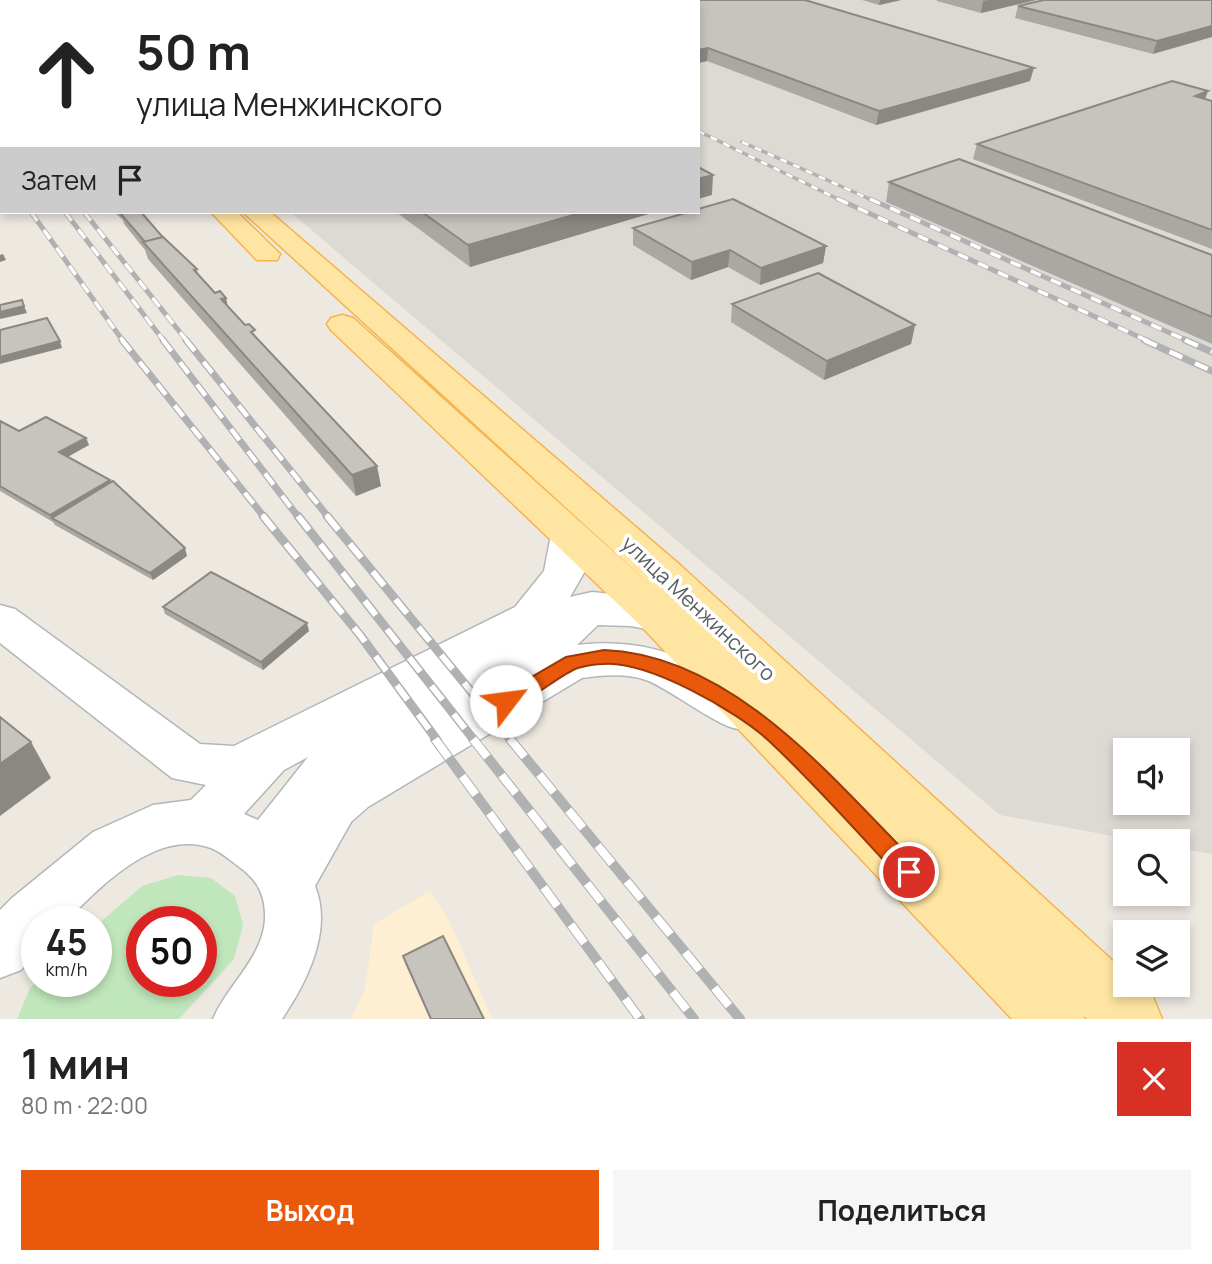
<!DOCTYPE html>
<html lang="ru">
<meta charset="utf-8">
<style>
:root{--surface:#fff;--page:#f6f6f6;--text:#222;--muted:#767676;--accent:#ea580c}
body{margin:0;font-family:Manrope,sans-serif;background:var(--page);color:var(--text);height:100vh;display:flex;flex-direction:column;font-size:26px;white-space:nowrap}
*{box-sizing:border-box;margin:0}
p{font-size:23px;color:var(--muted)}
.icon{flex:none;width:38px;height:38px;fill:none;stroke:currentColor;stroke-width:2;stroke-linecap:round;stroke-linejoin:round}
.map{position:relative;height:1019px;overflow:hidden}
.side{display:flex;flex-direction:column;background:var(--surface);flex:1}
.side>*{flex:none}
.hud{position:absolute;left:0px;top:0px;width:700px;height:214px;box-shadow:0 4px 10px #0003;background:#fff;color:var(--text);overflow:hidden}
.controls{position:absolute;left:1113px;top:738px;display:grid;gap:14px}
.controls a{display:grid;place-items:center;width:77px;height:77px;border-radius:0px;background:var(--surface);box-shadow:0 4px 10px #0003;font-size:35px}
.speed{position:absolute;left:21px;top:906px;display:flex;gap:14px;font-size:35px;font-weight:700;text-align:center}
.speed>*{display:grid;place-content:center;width:91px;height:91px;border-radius:50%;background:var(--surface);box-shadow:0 4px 10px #0003;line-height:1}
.speed small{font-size:18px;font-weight:400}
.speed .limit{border:10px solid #d22;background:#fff;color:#111}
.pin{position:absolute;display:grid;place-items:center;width:60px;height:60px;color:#fff;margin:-30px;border:4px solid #fff;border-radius:50%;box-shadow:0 2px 7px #0007}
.me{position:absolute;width:77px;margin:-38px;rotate:60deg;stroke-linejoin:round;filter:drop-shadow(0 0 5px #0008)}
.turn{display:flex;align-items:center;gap:24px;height:147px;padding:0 21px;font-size:32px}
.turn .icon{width:91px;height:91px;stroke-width:2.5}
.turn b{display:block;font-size:49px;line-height:60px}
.then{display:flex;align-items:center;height:66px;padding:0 21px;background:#0003;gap:14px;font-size:26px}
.round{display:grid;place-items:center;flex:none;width:74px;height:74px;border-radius:0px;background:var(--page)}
.headline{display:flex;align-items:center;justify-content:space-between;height:119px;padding:0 21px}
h1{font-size:42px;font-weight:700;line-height:52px}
.primary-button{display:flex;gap:14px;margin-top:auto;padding:14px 21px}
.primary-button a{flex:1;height:80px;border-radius:0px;background:var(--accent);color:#fff;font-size:28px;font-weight:700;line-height:80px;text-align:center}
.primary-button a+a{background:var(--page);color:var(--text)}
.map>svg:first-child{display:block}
</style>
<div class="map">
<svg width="1212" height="1019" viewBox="0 0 1212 1019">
<rect width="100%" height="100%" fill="#ede8e0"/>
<!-- commercial -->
<path fill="#ffefd2" d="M430,891L450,922L492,1019H351L365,989L374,924Z"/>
<!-- industrial -->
<path fill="#dddad4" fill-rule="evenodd" d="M36,0H1212V854L1178,848V842H1145L1000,815L290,212H698V2ZM1125,751H1178V803H1125Z"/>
<!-- green -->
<path fill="#c0e6bb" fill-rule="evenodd" d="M178,875L211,878L235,896L243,925L234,959L179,1019H17L30,988L37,981L96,982V926L142,886ZM142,922H201V982H142Z"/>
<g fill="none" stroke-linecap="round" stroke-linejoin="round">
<!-- secondary casing -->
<g stroke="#b2b7bb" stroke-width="3">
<path id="secondary" d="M571,522L585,526L591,535L585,571L570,597L592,592L631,596L691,609L698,620L691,631L676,635L631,626L598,625L577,645C632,638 680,652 727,680C743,689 755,695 764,711L757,724C752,726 746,729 741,729C723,731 669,688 646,680C626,673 602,675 582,678L368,807L351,822L315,886C333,930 307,982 282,1019H213C227,985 262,959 265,920C266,896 258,880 238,866C230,860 221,852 211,848C156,828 100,887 65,922H37V952L21,970L0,978V910L12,898L93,832L153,805L191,800L206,785L172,778L0,643V605L15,609L200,744L234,746L515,607L544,571L551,535L557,526ZM308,757L258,820L244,814L284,770Z"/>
</g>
<!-- primary casing -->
<g stroke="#f6b34f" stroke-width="3">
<g id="primary">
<path d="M0,10L2,11V22L0,21Z"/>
<path d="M211,212H237L280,254L277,260H257Z"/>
<path d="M243,212H270L680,565L1125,972V985H1140L1153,997L1162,1019H1087L1083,1015L1085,1019H1012L641,626L331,330L327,324L331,318L342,315L353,318L655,589Z"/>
</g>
</g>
<!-- secondary -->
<use href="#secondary" fill="#fff" fill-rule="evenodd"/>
<!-- primary -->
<use href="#primary" fill="#ffe5a2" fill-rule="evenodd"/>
<!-- rail-far4 casing -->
<g stroke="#b0b1b2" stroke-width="3.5">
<g id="rail-far4">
<path d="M0,106L2,108"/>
<path d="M0,126L2,128"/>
<path d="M698,131L842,201"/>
<path d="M742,142L874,201"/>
<path d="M0,167L2,170"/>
</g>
</g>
<!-- rail-far3 casing -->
<g stroke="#b0b1b2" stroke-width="5">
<g id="rail-far3">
<path d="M838,199L1148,341"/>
<path d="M870,199L1188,341"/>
<path d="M31,212L123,341"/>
<path d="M65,212L164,341"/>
<path d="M84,212L187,341"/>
</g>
</g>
<!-- rail-far2 casing -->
<g stroke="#b0b1b2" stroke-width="7">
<g id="rail-far2">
<path d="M122,340L265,518"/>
<path d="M163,340L299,518"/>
<path d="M186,340L329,518"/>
<path d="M1144,340L1212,371"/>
<path d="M1185,340L1212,352"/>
</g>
</g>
<!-- rail-far1 casing -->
<g stroke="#b0b1b2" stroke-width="9">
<g id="rail-far1">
<path d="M263,516L360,635L437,740"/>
<path d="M298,516L474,740"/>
<path d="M327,516L511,740"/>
</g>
</g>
<!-- rail casing -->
<g stroke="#b0b1b2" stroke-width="10">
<g id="rail">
<path d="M435,739L640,1019"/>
<path d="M473,739L694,1019"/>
<path d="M510,739L740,1019"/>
</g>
</g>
<!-- rail-far4 -->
<use href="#rail-far4" stroke="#fff" stroke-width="2.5" stroke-dasharray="7" stroke-linecap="butt"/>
<!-- rail-far3 -->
<use href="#rail-far3" stroke="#fff" stroke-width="3.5" stroke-dasharray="11" stroke-linecap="butt"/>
<!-- rail-far2 -->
<use href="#rail-far2" stroke="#fff" stroke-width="4.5" stroke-dasharray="14" stroke-linecap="butt"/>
<!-- rail-far1 -->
<use href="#rail-far1" stroke="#fff" stroke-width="6" stroke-dasharray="18" stroke-linecap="butt"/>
<!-- rail -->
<use href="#rail" stroke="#fff" stroke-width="8" stroke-dasharray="23" stroke-linecap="butt"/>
</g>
<!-- wall -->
<g fill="#aba8a3">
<path d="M302,0H371L376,2H306Z"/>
<path d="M447,0H532L522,2H451Z"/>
<path d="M566,0L635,1V0H805L1030,81L876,125L707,61L698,63V2H566Z"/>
<path d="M862,0H901L879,5Z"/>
<path d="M937,0H1036L981,13L937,1Z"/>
<path d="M1212,0L1153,54L1015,18L1018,6Z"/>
<path d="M1205,99L1212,101V249L973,159L977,144Z"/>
<path d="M889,182L1212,255V344L886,202Z"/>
<path d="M114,212H142L166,241L197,269L198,275L257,338L381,486L356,496L148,259L145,250L124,224L123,220Z"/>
<path d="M396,212H655L470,267Z"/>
<path d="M633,228L826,246L823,263L760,285L728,267L691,280L633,245Z"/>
<path d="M732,304L915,325L911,344L824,380L731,322Z"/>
<path d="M0,421L19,431L86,438L89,445L67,457L110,480L111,482L187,556L153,580L55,525L53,522L0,491Z"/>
<path d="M163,607L309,631L263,670L165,614Z"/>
<path d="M403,956L484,1019H430L405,963Z"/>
</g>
<!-- shaded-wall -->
<g fill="#8b8884">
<path d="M68,0H102L88,2H69Z"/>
<path d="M471,0H532L522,2H471Z"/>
<path d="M880,0H901L879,5Z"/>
<path d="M988,0H1036L981,13L983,1Z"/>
<path d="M1212,26V37L1153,54L1157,41Z"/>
<path d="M708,48L707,61L698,63V50Z"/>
<path d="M1034,68L1030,81L876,125L879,111Z"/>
<path d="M1208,91L1203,105L1195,96Z"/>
<path d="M713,175L712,195L698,199V179Z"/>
<path d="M584,212H655L470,267L468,245Z"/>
<path d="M826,246L823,263L760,285L761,268Z"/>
<path d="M730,250L728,267L691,280L692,262Z"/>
<path d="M3,254L6,260L0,262V255Z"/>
<path d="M226,298L230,316L221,299Z"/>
<path d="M24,306L27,313L0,319V312Z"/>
<path d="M915,325L911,344L824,380L827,361Z"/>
<path d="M60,341L62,348L0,364V357Z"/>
<path d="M86,438L89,445L62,460L59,452Z"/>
<path d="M377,466L381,486L356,496L352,475Z"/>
<path d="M110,480L112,487L52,518L53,522L50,515Z"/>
<path d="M185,548L187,556L153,580L150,573Z"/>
<path d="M307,623L309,631L263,670L261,662Z"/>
<path d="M31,742L51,778L0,816V764Z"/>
</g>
<!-- building -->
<g fill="#c7c3bd" stroke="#8b8884" stroke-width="2">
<path d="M330,0H371L376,2H334Z"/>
<path d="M567,0H631L636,2H566L570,1Z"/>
<path d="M645,0H805L1034,68L879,111L708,48L698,50V2H641L647,1Z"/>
<path d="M1044,0H1212V26L1157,41L1018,6Z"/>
<path d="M1172,81L1208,91L1195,96L1212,101V230L977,144Z"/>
<path d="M959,159L1212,255V317L889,182Z"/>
<path d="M698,167L713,175L698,179Z"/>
<path d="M733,199L826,246L761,268L730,250L692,262L633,228L689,212H698V209Z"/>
<path d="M125,212H141L166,241L163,237L145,242L120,213Z"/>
<path d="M422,212H584L468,245Z"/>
<path d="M163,237L197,269L194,270L215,293L220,291L226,298L221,299L245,325L249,324L255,330L251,332L377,466L352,475L143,242Z"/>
<path d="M818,273L915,325L827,361L732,304Z"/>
<path d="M22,300L24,306L0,312V305Z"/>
<path d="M47,318L60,341L0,357V330Z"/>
<path d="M46,417L86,438L59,452L110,480L50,515L0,486V421L19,431Z"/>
<path d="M113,481L185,548L150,573L52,518Z"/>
<path d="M211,572L307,623L261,662L163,607Z"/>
<path d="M0,717L31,742L0,764Z"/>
<path d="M443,936L484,1019H431L403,956Z"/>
</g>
<!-- route -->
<path fill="#ea580c" stroke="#983908" stroke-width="2" d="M604,650C733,655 833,779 917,864L921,872L917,879L909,882L901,879C858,833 815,784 769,741C737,711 648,661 604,664C596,664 585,666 578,668C557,675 519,713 499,707L496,701L499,696L566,657Z"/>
<g text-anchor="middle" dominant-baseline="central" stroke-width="7" stroke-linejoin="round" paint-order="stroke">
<!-- street labels -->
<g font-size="21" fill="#595e62" stroke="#fff">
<text transform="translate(699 608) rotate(43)">улица Менжинского</text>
</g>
</g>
</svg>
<div class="controls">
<a><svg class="icon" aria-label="sound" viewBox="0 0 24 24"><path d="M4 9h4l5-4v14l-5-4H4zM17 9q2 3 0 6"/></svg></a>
<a><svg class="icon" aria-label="search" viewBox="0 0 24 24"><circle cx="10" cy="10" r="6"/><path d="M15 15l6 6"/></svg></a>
<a><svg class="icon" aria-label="layers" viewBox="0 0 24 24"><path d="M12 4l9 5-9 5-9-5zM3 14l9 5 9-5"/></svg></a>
</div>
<div class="speed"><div>45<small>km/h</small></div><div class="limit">50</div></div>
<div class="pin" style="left:909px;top:872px;background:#d93025"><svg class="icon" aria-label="arrive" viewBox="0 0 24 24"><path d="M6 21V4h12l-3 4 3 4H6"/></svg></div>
<svg class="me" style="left:506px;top:701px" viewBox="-20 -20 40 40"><circle r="19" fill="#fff"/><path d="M0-13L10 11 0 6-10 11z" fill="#ea580c"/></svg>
<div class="hud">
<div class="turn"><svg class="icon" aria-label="ahead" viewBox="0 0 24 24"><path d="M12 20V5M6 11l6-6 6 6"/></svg><div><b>50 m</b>улица Менжинского</div></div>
<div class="then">Затем<svg class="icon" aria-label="arrive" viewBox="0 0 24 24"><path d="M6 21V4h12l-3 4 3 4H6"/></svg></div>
</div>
</div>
<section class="side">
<div class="headline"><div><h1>1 мин</h1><p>80 m · 22:00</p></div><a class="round" style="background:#d93025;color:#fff"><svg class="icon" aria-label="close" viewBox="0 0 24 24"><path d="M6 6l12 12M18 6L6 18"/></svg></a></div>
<div class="primary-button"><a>Выход</a><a>Поделиться</a></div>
</section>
